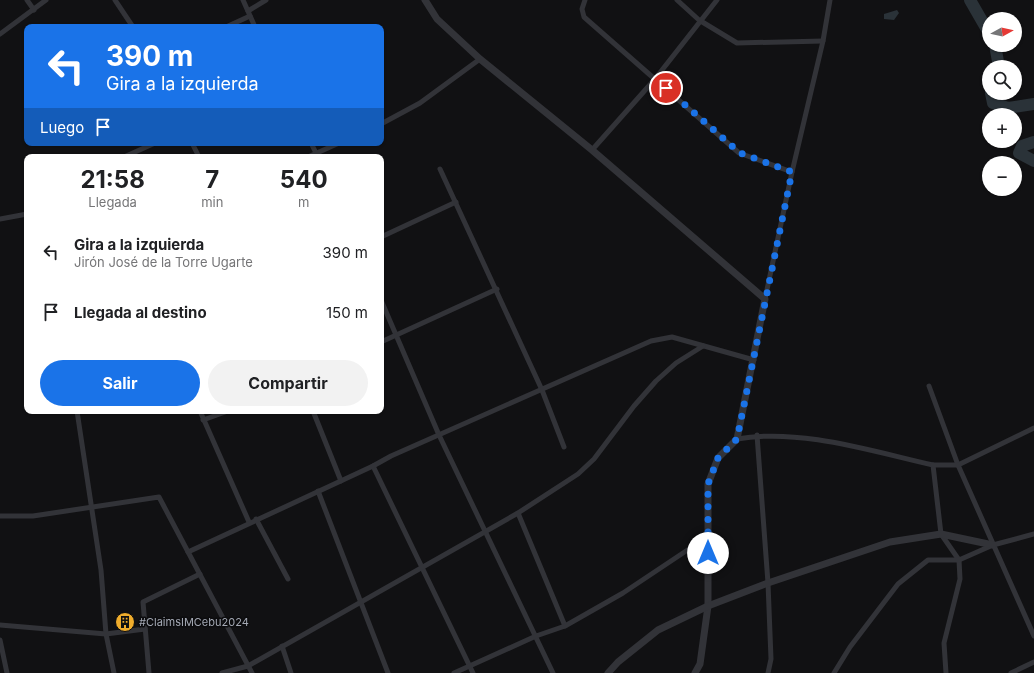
<!DOCTYPE html>
<html lang="es">
<meta charset="utf-8">
<style>
:root{--surface:#fff;--page:#f2f2f2;--text:#202124;--muted:#757577;--accent:#1a73e8}
body{margin:0;font-family:Inter,sans-serif;background:var(--page);color:var(--text);height:100vh;display:flex;flex-direction:column;font-size:15px;white-space:nowrap}
*{box-sizing:border-box;margin:0}
p{font-size:13px;color:var(--muted)}
.icon{flex:none;width:22px;height:22px;fill:none;stroke:currentColor;stroke-width:2;stroke-linecap:round;stroke-linejoin:round}
.map{position:relative;flex:1;overflow:hidden}
.panel{position:absolute;left:24px;top:154px;width:360px;height:260px;display:flex;flex-direction:column;background:var(--surface);border-radius:8px;box-shadow:0 1px 3px #0004}
.panel>*{flex:none}
.guide{position:absolute;left:24px;top:24px;width:360px;height:122px;border-radius:8px;box-shadow:0 1px 3px #0004;background:#1a73e8;color:#fff;overflow:hidden}
.needle{width:26px;rotate:82deg}
.tools{position:absolute;left:982px;top:12px;display:grid;gap:8px}
.tools a{display:grid;place-items:center;width:40px;height:40px;border-radius:50%;background:var(--surface);box-shadow:0 1px 3px #0004;font-size:20px}
.pin{position:absolute;display:grid;place-items:center;width:34px;height:34px;color:#fff;margin:-17px;border:2px solid #fff;border-radius:50%;box-shadow:0 1px 4px #0007}
.me{position:absolute;width:44px;margin:-22px;rotate:0deg;stroke-linejoin:round;filter:drop-shadow(0 0 3px #0008)}
.turn{display:flex;align-items:center;gap:14px;height:84px;padding:0 16px;font-size:18px}
.turn .icon{width:52px;height:52px;stroke-width:2.5}
.turn b{display:block;font-size:28px;line-height:34px}
.then{display:flex;align-items:center;height:38px;padding:0 16px;background:#0003;gap:8px;font-size:15px}
.eta{display:flex;justify-content:space-evenly;align-items:center;height:68px;text-align:center}
.eta b{font-size:24px;font-weight:700;line-height:28px}
.button{display:flex;gap:8px;margin-top:auto;padding:8px 16px}
.button a{flex:1;height:46px;border-radius:24px;background:var(--accent);color:#fff;font-size:16px;font-weight:700;line-height:46px;text-align:center}
.button a+a{background:var(--page);color:var(--text)}
ul{padding:0;list-style:none}
li{display:flex;align-items:center;gap:12px;height:60px;padding:0 16px}
li div{flex:1}
li b{display:block;font-size:15px}
li em{font-style:normal}
.map>svg:first-child{display:block}
</style>
<div class="map">
<svg width="1034" height="673" viewBox="0 0 1034 673">
<rect width="100%" height="100%" fill="#111113"/>
<!-- water -->
<path fill="#2a3238" d="M897,10L899,13L894,20L884,19V14Z"/>
<g fill="none" stroke-linecap="round" stroke-linejoin="round">
<!-- river -->
<g stroke="#2a3238" stroke-width="12">
<path d="M970,0L989,33"/>
<path d="M995,45L999,67"/>
<path d="M991,93L993,103L1008,108L1034,104"/>
<path d="M1034,142L1022,146L1019,153L1034,161"/>
</g>
<!-- minor -->
<g stroke="#323338" stroke-width="5">
<path d="M27,0L34,10"/>
<path d="M115,0L133,27"/>
<path d="M243,0L255,27"/>
<path d="M585,0L582,9L584,17L739,153L792,172"/>
<path d="M677,0L699,20L737,43L823,41"/>
<path d="M248,11L266,0"/>
<path d="M226,27L250,16"/>
<path d="M0,34L46,0"/>
<path d="M381,124L420,103L480,59"/>
<path d="M192,143L199,157"/>
<path d="M311,143L318,157"/>
<path d="M592,150L655,79L717,0"/>
<path d="M124,157L155,143"/>
<path d="M308,157L339,143"/>
<path d="M440,169L542,390L564,447"/>
<path d="M0,219L27,214"/>
<path d="M381,237L456,202"/>
<path d="M765,299L792,172L823,41L830,0"/>
<path d="M381,300L439,435L553,673"/>
<path d="M381,342L497,289"/>
<path d="M929,386L958,465L1034,636"/>
<path d="M77,411L101,570L106,634L114,673"/>
<path d="M200,411L249,522"/>
<path d="M313,411L341,481"/>
<path d="M203,420L228,411"/>
<path d="M757,435L768,583L771,659L768,673"/>
<path d="M737,439C800,428 871,451 933,465L941,534L959,560L960,579L944,643L946,673"/>
<path d="M933,465H958L1034,428"/>
<path d="M373,466L473,673"/>
<path d="M318,491L388,673"/>
<path d="M518,513L565,626"/>
<path d="M0,516H33L159,497L252,673"/>
<path d="M256,519L288,579"/>
<path d="M188,552L373,466L391,456L651,341L672,337L754,360"/>
<path d="M0,625L106,634L145,629"/>
<path d="M0,640L7,673"/>
<path d="M282,646L291,673"/>
<path d="M149,673L143,602L200,574"/>
<path d="M222,673L248,666L518,513L578,474L594,459L634,406L656,381L676,363L703,346"/>
<path d="M454,673L536,636L565,626L623,593L689,549L708,540"/>
<path d="M834,673L850,647L898,584L928,560H959L993,545L1034,534"/>
<path d="M1011,673L1034,662"/>
</g>
<!-- tertiary -->
<g stroke="#323338" stroke-width="7">
<path d="M425,0L437,19L480,59L592,150L765,299L737,439L718,458L708,484V606L700,664L695,673"/>
<path d="M608,673L618,662L658,630L708,606L768,583L890,542L941,534L993,545"/>
</g>
</g>
<g fill="none" stroke-linecap="round" stroke-linejoin="round">
<!-- route -->
<path stroke="#1a73e8" stroke-width="7" stroke-dasharray="0 12.6" d="M666,88L740,153L792,172L737,439L718,458L708,484V553"/>
</g>
<!-- icons -->
<defs>
<g id="building-disc" transform="scale(1)"><circle r="9.5" fill="#f0ad2c" stroke="#0c0c0e"/><path d="M-4-6H4V6H1V3H-1V6H-4ZM-2.5-4.3h1.7v1.8h-1.7ZM.8-4.3h1.7v1.8H.8ZM-2.5-1h1.7V.8h-1.7ZM.8-1h1.7V.8H.8Z" fill="#111"/></g>
</defs>
<g fill-rule="evenodd">
<use href="#building-disc" x="125" y="622"/>
</g>
<g text-anchor="middle" dominant-baseline="central" stroke-width="3" stroke-linejoin="round" paint-order="stroke">
<!-- poi labels -->
<g font-size="11" fill="#a3a8b3" stroke="#0c0c0e" text-anchor="start">
<text x="139" y="622">#ClaimsIMCebu2024</text>
</g>
</g>
</svg>
<div class="tools">
<a><svg class="needle" viewBox="-14 -14 28 28"><path d="M0-13l5 13h-10z" fill="#e53935"/><path d="M0 13l5-13h-10z" fill="#757577"/></svg></a>
<a><svg class="icon" aria-label="search" viewBox="0 0 24 24"><circle cx="10" cy="10" r="6"/><path d="M15 15l6 6"/></svg></a>
<a>+</a>
<a>−</a>
</div>
<div class="pin" style="left:666px;top:88px;background:#d93025"><svg class="icon" aria-label="arrive" viewBox="0 0 24 24"><path d="M6 21V4h12l-3 4 3 4H6"/></svg></div>
<svg class="me" style="left:708px;top:553px" viewBox="-20 -20 40 40"><circle r="19" fill="#fff"/><path d="M0-13L10 11 0 6-10 11z" fill="#1a73e8"/></svg>
<div class="guide">
<div class="turn"><svg class="icon" aria-label="left" viewBox="0 0 24 24"><path d="M17 20v-9H6M10 6l-5 5 5 5"/></svg><div><b>390 m</b>Gira a la izquierda</div></div>
<div class="then">Luego<svg class="icon" aria-label="arrive" viewBox="0 0 24 24"><path d="M6 21V4h12l-3 4 3 4H6"/></svg></div>
</div>
<section class="panel">
<div class="eta">
<div><b>21:58</b><p>Llegada</p></div>
<div><b>7</b><p>min</p></div>
<div><b>540</b><p>m</p></div>
</div>
<ul>
<li><svg class="icon" aria-label="left" viewBox="0 0 24 24"><path d="M17 20v-9H6M10 6l-5 5 5 5"/></svg><div><b>Gira a la izquierda</b><p>Jirón José de la Torre Ugarte</p></div><em>390 m</em></li>
<li><svg class="icon" aria-label="arrive" viewBox="0 0 24 24"><path d="M6 21V4h12l-3 4 3 4H6"/></svg><div><b>Llegada al destino</b></div><em>150 m</em></li>
</ul>
<div class="button"><a>Salir</a><a>Compartir</a></div>
</section>
</div>
